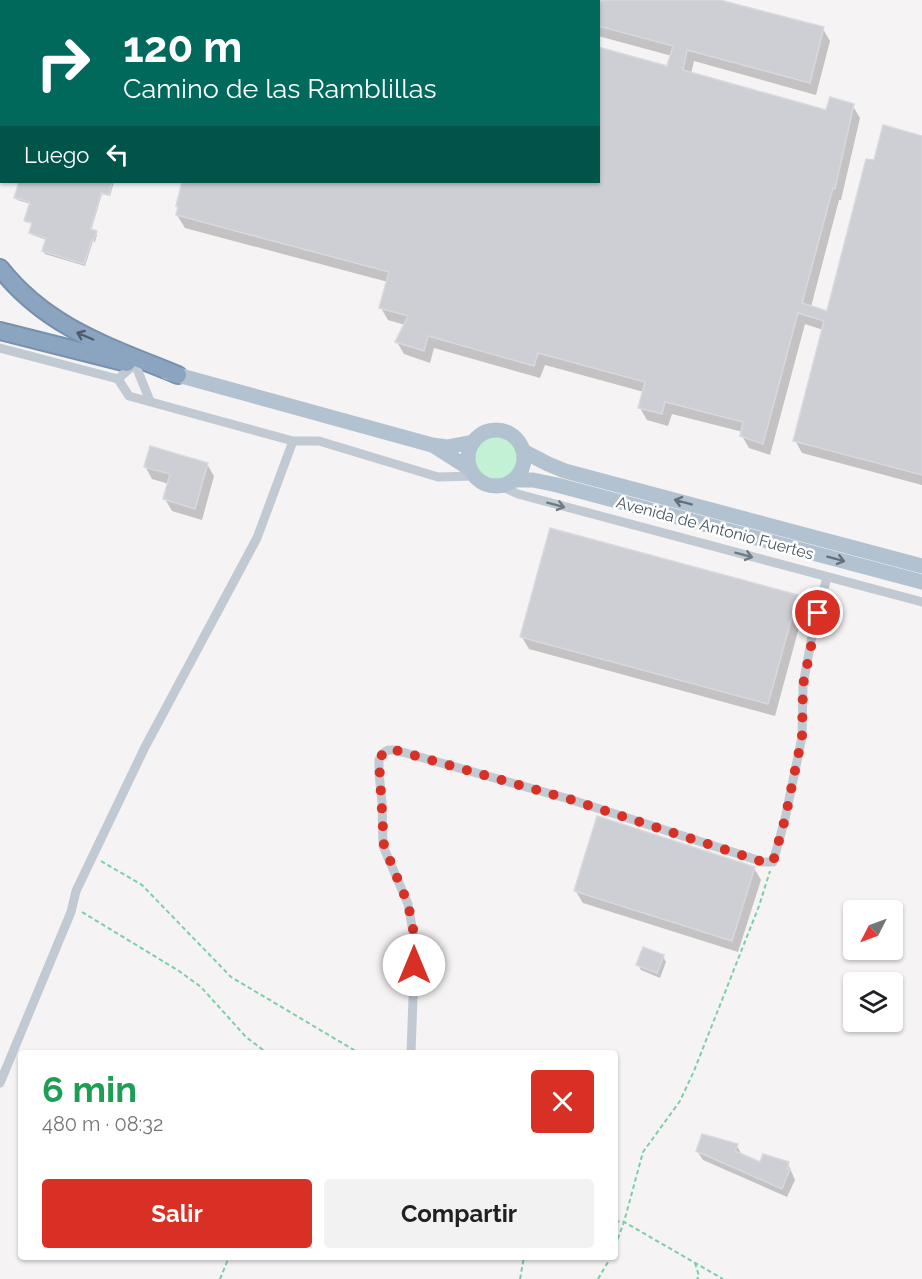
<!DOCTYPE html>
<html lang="es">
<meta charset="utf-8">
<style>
:root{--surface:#fff;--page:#f2f2f2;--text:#202124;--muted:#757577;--accent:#d93025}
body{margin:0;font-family:Raleway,sans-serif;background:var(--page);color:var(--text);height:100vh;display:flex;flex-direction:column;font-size:22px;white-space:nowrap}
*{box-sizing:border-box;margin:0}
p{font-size:20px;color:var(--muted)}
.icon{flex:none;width:33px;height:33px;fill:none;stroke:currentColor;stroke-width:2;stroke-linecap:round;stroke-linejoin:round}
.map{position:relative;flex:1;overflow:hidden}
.drawer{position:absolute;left:18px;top:1050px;width:600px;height:210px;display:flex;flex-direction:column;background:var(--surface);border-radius:6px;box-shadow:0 2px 4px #0004}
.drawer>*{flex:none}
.top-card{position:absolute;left:0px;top:0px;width:600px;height:183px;box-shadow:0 2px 4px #0004;background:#00695c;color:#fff;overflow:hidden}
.needle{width:39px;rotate:228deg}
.controls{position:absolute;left:843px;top:900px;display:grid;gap:12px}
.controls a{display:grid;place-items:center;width:60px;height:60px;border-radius:6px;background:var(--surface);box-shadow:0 2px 4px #0004;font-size:30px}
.pin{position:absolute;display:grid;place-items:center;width:51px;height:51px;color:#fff;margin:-26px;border:3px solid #fff;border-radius:50%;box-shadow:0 2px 6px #0007}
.me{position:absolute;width:66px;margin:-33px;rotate:0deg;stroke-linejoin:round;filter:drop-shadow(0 0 4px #0008)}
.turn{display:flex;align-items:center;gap:21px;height:126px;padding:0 24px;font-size:27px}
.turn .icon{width:78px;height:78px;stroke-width:2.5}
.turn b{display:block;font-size:42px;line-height:51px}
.then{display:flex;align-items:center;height:57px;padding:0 24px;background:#0003;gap:12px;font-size:22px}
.round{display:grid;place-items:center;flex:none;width:63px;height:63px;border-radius:6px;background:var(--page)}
.headline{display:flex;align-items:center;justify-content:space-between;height:102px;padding:0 24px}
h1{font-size:36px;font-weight:700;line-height:45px;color:#1e9e55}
.action{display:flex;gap:12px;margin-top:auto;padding:12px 24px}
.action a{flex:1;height:69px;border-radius:6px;background:var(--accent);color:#fff;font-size:24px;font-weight:700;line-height:69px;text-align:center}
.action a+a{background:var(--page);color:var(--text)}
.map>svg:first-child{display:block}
</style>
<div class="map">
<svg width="922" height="1279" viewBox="0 0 922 1279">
<rect width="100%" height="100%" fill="#f5f3f3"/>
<!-- green -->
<circle fill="#c3f1d5" cx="496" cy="458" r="25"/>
<!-- shadow -->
<g fill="#0003">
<path d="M92,0H167L91,2Z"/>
<path d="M234,0H333L233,2Z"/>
<path d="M573,0H714L823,29L830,41L816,95L694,61L691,74L827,112L853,106L860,118L841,200H839L811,307L828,313L875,162L922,137V485L802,453L795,440L823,330L805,324L770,455L749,448L742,436L743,432L672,414L668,426L647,420L640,408L644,392L545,365L540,378L434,348L430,363L404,354L397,342L405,325L388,320L381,308L388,282L185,228L177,215L179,209L177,206L184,182H598L668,68L672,56L598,36V2H572Z"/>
<path d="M20,182H114L110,196L102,194L91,231L97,235L95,242L93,241L85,266L45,254L43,251L47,240L32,235L31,233L34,224L26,220L31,204L17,200L16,198Z"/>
<path d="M207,464L214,476L202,520L172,511L165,499L169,484L152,479L145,466Z"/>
<path d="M797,596L804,609L775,716L529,649L522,637Z"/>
<path d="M754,868L761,880L738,952L583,903L575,890Z"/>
<path d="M663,956L666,962L660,978L641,970L638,964Z"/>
<path d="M737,1146L742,1155L761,1164H788L795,1180L787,1197L703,1160L697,1151Z"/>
</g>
<!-- building -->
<g fill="#cdcfd5" stroke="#d7d9de" stroke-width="1.5">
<path d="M598,0H720L824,27L810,83L687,50L683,70L826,110L830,97L854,104L835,189L833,188L802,303L827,311L866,159L874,160L883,125L922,136V475L793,441L824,321L798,313L763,444L740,436L743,422L665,402L662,414L638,408L645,382L538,353L534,366L428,336L424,351L395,342L408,316L379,308L389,272L176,215L178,207L176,206L182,182H598V47L667,66L673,46L598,26Z"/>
<path d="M19,182H112L109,195L101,193L91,229L97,231L94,240H92L84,264L42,251L46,238L29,233L32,223L24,221L30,202L14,198Z"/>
<path d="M150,446L208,463L195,509L163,499L170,474L144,467Z"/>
<path d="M550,528L798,595L768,704L520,637Z"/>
<path d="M597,816L755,867L732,941L574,891Z"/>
<path d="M643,947L664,955L657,973L636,965Z"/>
<path d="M702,1134L738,1144L735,1151L760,1162L763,1154L789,1162L787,1169H790L782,1189L696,1151Z"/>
</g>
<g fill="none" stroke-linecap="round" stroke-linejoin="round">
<!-- motorway casing -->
<g stroke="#7690ad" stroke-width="20">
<g id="motorway">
<path d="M0,268C47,328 110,347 178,375"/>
<path d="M0,331L127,363"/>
</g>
</g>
<!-- path -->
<g stroke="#7ad0a6" stroke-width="2" stroke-dasharray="4.5 3" stroke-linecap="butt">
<path d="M101,861L142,885L231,977L359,1053"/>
<path d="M82,912L179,971L201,987L246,1037L267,1053"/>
<path d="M615,1221L624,1222L723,1279"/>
<path d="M615,1246L624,1222L643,1152L680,1101L694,1071L759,906L770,871"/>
<path d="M695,1263L699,1276L697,1279"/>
<path d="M220,1279L229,1257"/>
<path d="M520,1279L524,1257"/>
<path d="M598,1279L611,1257"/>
</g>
<!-- minor -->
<g stroke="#c1cad2" stroke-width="9">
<path d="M0,348L118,379L129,396L293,441H319L438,477L475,476"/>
<path d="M118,379L135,364L150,401"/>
<path d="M501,486L518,494L922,602"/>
<path d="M411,1053L415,943L408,904L383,846L382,803L379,773V760L383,753L388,750H395L569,799L763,862H773L785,819L802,737L803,685L813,631L827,577"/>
<path d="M0,1083L71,912L76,891L145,747L257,538L293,441"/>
</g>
<!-- primary -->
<g stroke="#b3c2d1" stroke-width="15">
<path d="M167,372L432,445L447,447L473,442"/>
<circle cx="496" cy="458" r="28"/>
<path d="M434,446L470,469"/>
<path d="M523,451L548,464L565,471L922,566"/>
<path d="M514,480H533L557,485L922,582"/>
</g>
<!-- motorway -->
<use href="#motorway" stroke="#8ba5c1" stroke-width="16"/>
</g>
<!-- one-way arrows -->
<defs><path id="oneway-shaft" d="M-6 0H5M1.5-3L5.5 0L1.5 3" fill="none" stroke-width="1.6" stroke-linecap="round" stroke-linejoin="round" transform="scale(1.5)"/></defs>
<use stroke="#505e6b" href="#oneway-shaft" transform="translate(85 336) rotate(-157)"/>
<g stroke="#64717d">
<use href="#oneway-shaft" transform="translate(683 502) rotate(-165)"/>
<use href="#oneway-shaft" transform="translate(836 559) rotate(15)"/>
</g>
<g stroke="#6e7983">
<use href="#oneway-shaft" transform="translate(556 505) rotate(15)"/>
<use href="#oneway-shaft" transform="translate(744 555) rotate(15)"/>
</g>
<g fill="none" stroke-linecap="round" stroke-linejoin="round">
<!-- route -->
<path stroke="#d93025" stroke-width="10" stroke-dasharray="0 18" d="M414,965L413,928L408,904L384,846L379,760L383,753L388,750H395L569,799L763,862H773L785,819L802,737L803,685L818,613"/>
</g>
<g text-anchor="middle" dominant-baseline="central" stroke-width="5" stroke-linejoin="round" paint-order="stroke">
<!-- street labels -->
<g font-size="16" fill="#4a5661" stroke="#fff">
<text transform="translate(715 528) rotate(15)">Avenida de Antonio Fuertes</text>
</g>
</g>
</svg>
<div class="controls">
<a><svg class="needle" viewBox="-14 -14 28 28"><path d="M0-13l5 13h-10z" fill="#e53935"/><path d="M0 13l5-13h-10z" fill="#757577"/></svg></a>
<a><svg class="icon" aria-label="layers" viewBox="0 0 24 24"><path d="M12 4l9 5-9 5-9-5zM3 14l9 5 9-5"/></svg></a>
</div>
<div class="pin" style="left:818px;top:613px;background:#d93025"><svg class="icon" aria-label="arrive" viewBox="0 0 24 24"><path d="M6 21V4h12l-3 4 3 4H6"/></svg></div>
<svg class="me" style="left:414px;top:965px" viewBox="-20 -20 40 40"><circle r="19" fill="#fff"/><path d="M0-13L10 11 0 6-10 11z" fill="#d93025"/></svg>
<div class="top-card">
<div class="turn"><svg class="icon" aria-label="right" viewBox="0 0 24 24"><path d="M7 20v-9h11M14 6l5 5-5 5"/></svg><div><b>120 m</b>Camino de las Ramblillas</div></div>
<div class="then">Luego<svg class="icon" aria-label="left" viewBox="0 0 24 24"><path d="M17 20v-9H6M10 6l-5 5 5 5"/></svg></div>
</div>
<section class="drawer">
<div class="headline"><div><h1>6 min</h1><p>480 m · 08:32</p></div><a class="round" style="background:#d93025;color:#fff"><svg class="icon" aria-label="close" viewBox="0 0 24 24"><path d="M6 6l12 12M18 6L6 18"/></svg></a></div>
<div class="action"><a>Salir</a><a>Compartir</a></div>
</section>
</div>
